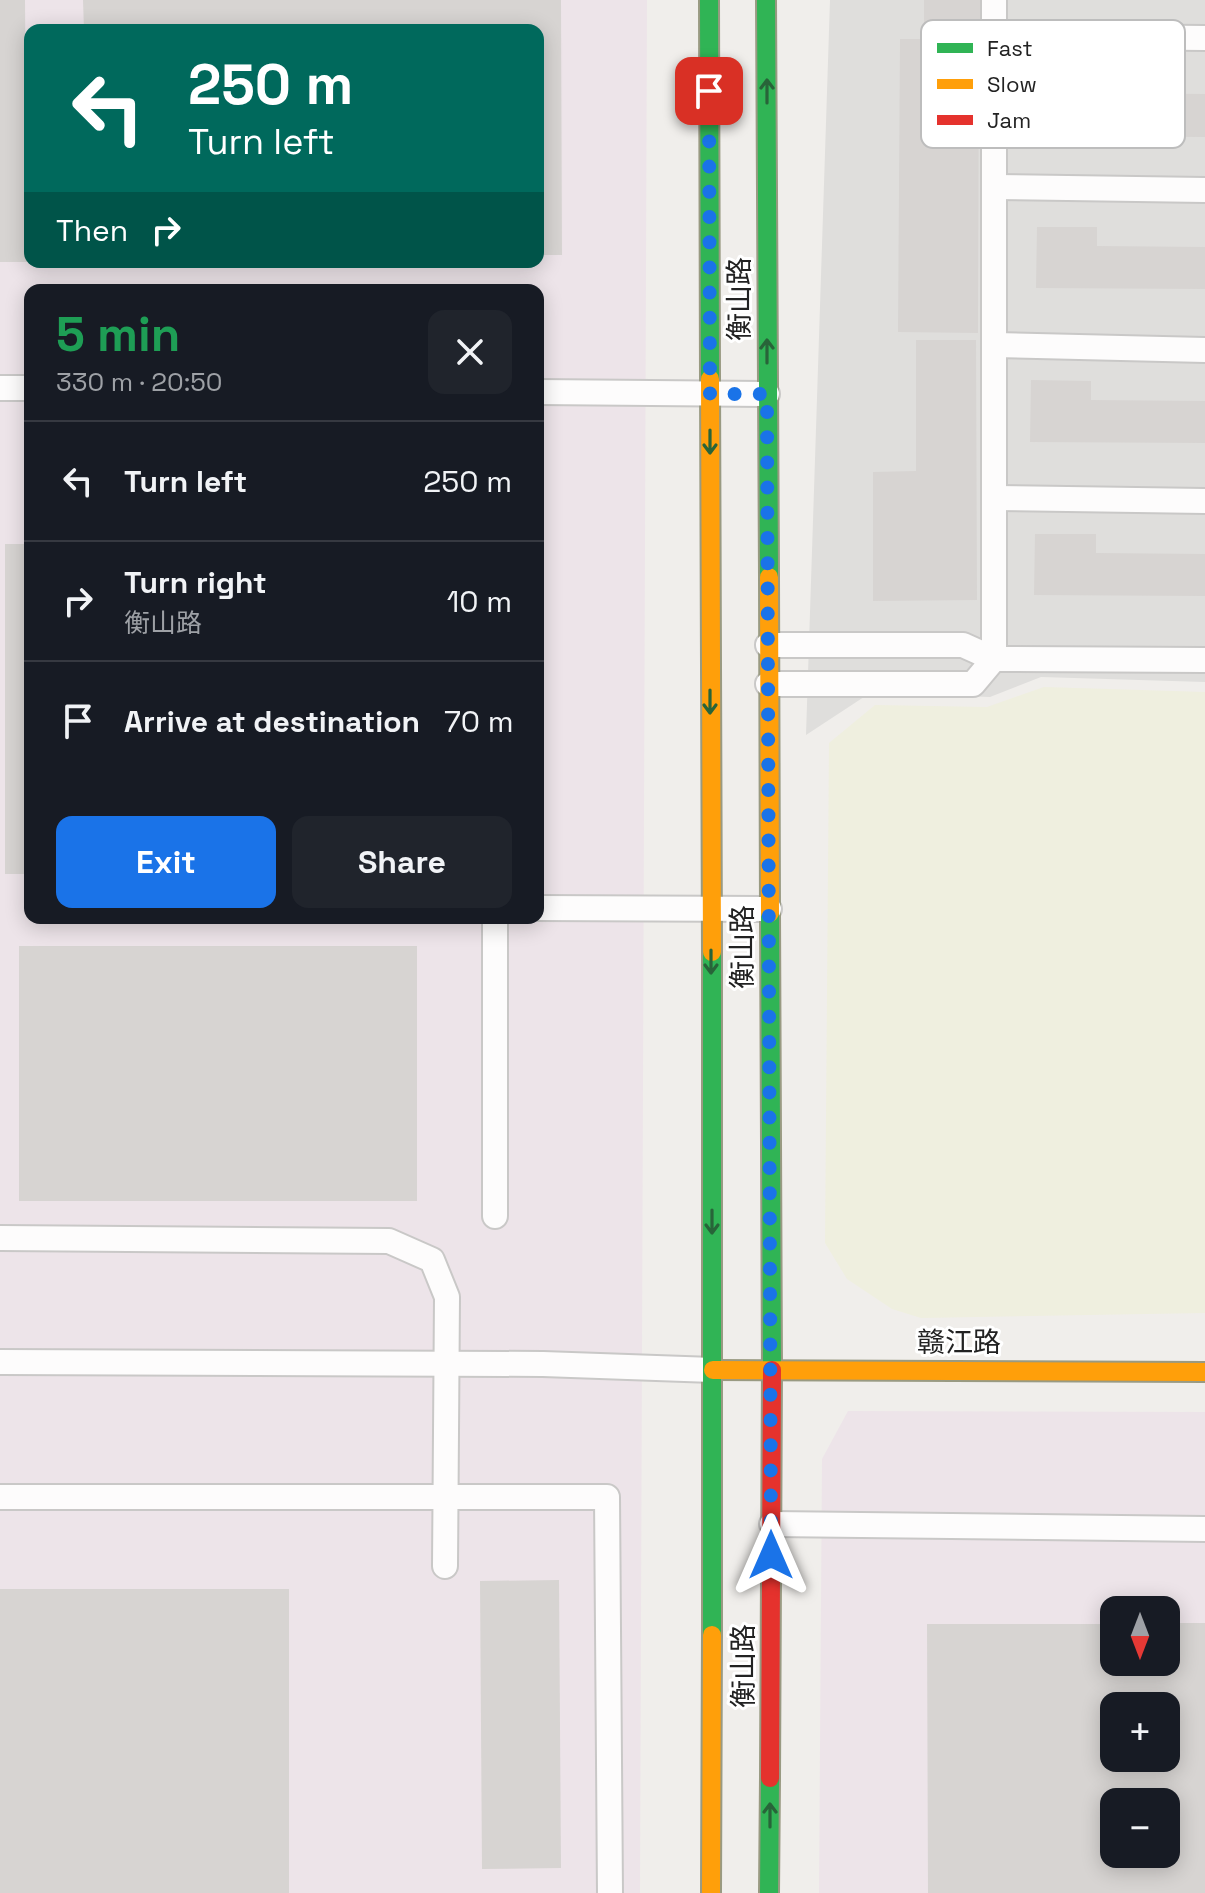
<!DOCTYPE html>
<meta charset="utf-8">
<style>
:root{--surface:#171b24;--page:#20242c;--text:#f1f3f6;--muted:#9ea1a6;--line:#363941;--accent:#1a73e8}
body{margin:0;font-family:"Space Grotesk","Noto Sans SC",sans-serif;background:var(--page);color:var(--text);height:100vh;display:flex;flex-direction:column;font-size:30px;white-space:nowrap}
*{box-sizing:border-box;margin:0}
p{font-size:26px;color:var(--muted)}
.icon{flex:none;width:44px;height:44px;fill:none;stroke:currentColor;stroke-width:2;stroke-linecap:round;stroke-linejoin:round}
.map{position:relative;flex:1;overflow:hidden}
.details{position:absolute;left:24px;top:284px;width:520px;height:640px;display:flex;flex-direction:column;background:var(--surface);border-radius:16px;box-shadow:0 4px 20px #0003}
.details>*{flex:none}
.guide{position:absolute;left:24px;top:24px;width:520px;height:244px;border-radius:16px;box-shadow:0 4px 20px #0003;background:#00695c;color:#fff;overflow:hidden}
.needle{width:52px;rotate:180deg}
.fabs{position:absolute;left:1100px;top:1596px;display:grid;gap:16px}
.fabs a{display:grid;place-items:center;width:80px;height:80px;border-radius:16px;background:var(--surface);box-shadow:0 4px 20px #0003;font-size:40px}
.pin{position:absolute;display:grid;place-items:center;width:68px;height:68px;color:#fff;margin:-34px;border-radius:16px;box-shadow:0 4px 12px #0006}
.me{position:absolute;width:88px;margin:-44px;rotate:0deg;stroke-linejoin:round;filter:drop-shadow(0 0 6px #0008)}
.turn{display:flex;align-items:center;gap:28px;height:168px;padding:0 32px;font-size:36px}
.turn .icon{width:104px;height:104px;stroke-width:2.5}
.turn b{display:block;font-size:56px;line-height:68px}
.then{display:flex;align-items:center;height:76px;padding:0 32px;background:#0003;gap:16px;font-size:30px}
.round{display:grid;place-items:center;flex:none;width:84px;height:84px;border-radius:16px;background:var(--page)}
.summary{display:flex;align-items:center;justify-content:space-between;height:136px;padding:0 32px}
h1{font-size:48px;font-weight:700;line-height:60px;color:#1e9e55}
.button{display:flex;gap:16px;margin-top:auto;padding:16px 32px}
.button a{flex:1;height:92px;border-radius:16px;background:var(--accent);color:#fff;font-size:32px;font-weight:700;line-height:92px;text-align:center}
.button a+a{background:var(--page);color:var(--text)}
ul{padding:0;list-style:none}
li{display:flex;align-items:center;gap:24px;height:120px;padding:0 32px;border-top:2px solid var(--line)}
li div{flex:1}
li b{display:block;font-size:30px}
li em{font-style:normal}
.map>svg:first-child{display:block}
</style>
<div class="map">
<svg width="1205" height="1893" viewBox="0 0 1205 1893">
<rect width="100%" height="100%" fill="#f0eeeb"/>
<!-- residential -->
<path fill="#dfdedc" d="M830,0H1205V682L1041,677L990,697L870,693L806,735Z"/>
<!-- industrial -->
<g fill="#ede4e9" fill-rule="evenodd">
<path d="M0,0H647L640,1893H0ZM30,30H538V262H30ZM30,290H538V918H30Z"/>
<path d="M848,1411L1205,1412V1893H819L822,1459ZM1114,1610H1166V1662H1114ZM1114,1706H1166V1758H1114ZM1114,1802H1166V1854H1114Z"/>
</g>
<!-- farmland -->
<path fill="#efefdf" d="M1044,687L1205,692V1313L921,1318L892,1309L847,1279L825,1243L829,743L875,705L987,707Z"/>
<!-- building -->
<g fill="#d7d4d2" fill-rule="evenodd">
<path d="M0,0H25L27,262H0Z"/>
<path d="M83,0H561L562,255H538V30H84Z"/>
<rect x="924" y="0" width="56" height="29"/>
<path d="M900,39H979L978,333L898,332Z"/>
<path d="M1029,74H1090V93L1205,94V137L1028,136Z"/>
<path d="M1037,227H1097V246L1205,247V289L1036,288Z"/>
<path d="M916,340H976L977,600L873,601V472L916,471Z"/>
<path d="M1031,380L1091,381V400L1205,401V443L1030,442Z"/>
<path d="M1035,534H1096V553L1205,554V596L1034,595Z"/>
<rect x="5" y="544" width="25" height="330"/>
<rect x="19" y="946" width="398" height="255"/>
<path d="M559,1580L561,1868L482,1869L480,1581Z"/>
<rect x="0" y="1589" width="289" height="304"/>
<path d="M1166,1623H1205V1893H928L927,1624H1114V1662H1166ZM1114,1706H1166V1758H1114ZM1114,1802H1166V1854H1114Z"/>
</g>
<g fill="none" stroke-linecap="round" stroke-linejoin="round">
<!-- street casing -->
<g stroke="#c9c8c7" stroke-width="28">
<g id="street">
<path d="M994,0V659L1205,660"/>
<path d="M994,36L1205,38"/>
<path d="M994,187L1205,190"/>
<path d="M994,345L1205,350"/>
<path d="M0,388H30"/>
<path d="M538,392L767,394"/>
<path d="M994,498L1205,501"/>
<path d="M768,645H963L994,659L973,684H768"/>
<path d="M538,908L769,909"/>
<path d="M495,918V1216"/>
<path d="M0,1238L389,1241L432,1260L447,1297L445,1566"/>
<path d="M0,1362L543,1364L713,1370"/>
<path d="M0,1497H607L610,1893"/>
<path d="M772,1524L1205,1529"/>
</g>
</g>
<!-- fast casing -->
<g stroke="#999a82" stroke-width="22">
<g id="fast">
<path d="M709,0L710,379"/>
<path d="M766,0L769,577"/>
<path d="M770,913L772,1370"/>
<path d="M712,952V1635"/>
<path d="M769,1893L770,1778"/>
</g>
</g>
<!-- slow casing -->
<g stroke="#999a82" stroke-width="22">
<g id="slow">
<path d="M710,379L712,952"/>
<path d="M769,577L770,913"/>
<path d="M713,1370L1205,1372"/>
<path d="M711,1893L712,1635"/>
</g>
</g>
<!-- jam casing -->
<g stroke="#999a82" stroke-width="22">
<path id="jam" d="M770,1778L772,1370"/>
</g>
<!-- street -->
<use href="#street" stroke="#fdfcfc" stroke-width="24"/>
<!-- fast -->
<use href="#fast" stroke="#30b455" stroke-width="18"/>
<!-- slow -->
<use href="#slow" stroke="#ff9f0a" stroke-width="18"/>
<!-- jam -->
<use href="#jam" stroke="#e5322d" stroke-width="18"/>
</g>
<!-- one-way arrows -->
<defs><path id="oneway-shaft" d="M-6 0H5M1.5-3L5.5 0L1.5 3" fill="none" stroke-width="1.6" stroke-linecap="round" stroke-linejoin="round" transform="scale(2)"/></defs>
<g stroke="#286439">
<use href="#oneway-shaft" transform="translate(767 91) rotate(-90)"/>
<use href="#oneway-shaft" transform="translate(767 351) rotate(-90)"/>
<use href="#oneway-shaft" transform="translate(710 442) rotate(90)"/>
<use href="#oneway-shaft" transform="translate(710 702) rotate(90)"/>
<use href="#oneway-shaft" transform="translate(711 962) rotate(90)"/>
<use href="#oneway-shaft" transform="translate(712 1222) rotate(90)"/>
<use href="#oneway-shaft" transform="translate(770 1815) rotate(-90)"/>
</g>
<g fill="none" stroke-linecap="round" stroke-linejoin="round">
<!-- route -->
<path stroke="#1a73e8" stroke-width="14" stroke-dasharray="0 25.2" d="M709,91L710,394H767L771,1555"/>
</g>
<g text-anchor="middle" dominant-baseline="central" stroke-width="6" stroke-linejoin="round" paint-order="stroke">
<!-- street labels -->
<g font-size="28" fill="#222" stroke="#fff">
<text transform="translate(739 299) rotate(-90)">衡山路</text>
<text transform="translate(742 947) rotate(-90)">衡山路</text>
<text x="959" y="1342">赣江路</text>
<text transform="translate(743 1666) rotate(-90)">衡山路</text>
</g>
</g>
<!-- legend -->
<rect x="921" y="20" width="264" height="128" rx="12" fill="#fff" stroke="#bdbdbd" stroke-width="2"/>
<rect x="937" y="43" width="36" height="10" fill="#30b455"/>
<rect x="937" y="79" width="36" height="10" fill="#ff9f0a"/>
<rect x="937" y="115" width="36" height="10" fill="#e5322d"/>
<g font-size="22" fill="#222">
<text x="987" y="56">Fast</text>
<text x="987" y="92">Slow</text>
<text x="987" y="128">Jam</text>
</g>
</svg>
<div class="fabs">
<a><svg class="needle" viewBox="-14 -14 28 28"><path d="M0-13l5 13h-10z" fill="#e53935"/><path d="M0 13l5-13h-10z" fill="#9ea1a6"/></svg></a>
<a>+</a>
<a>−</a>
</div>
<div class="pin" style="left:709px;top:91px;background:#d93025"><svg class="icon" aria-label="arrive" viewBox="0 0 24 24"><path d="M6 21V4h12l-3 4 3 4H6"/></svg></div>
<svg class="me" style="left:771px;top:1555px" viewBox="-20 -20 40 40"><path d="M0-17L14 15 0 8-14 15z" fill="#1a73e8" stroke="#fff" stroke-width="4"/></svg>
<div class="guide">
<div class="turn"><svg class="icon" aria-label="left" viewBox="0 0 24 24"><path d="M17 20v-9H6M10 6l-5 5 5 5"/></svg><div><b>250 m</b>Turn left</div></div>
<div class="then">Then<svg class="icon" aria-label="right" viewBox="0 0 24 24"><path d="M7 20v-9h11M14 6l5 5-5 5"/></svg></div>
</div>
<section class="details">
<div class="summary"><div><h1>5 min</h1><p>330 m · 20:50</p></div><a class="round"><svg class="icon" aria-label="close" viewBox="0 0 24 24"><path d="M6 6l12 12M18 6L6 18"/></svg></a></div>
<ul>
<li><svg class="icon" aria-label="left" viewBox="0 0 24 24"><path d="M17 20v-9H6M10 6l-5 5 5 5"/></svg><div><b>Turn left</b></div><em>250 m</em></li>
<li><svg class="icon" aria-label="right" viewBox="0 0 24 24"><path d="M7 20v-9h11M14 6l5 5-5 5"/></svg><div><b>Turn right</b><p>衡山路</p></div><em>10 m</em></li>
<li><svg class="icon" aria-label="arrive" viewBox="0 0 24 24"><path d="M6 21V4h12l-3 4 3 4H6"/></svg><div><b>Arrive at destination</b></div><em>70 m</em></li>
</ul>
<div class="button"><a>Exit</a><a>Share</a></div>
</section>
</div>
